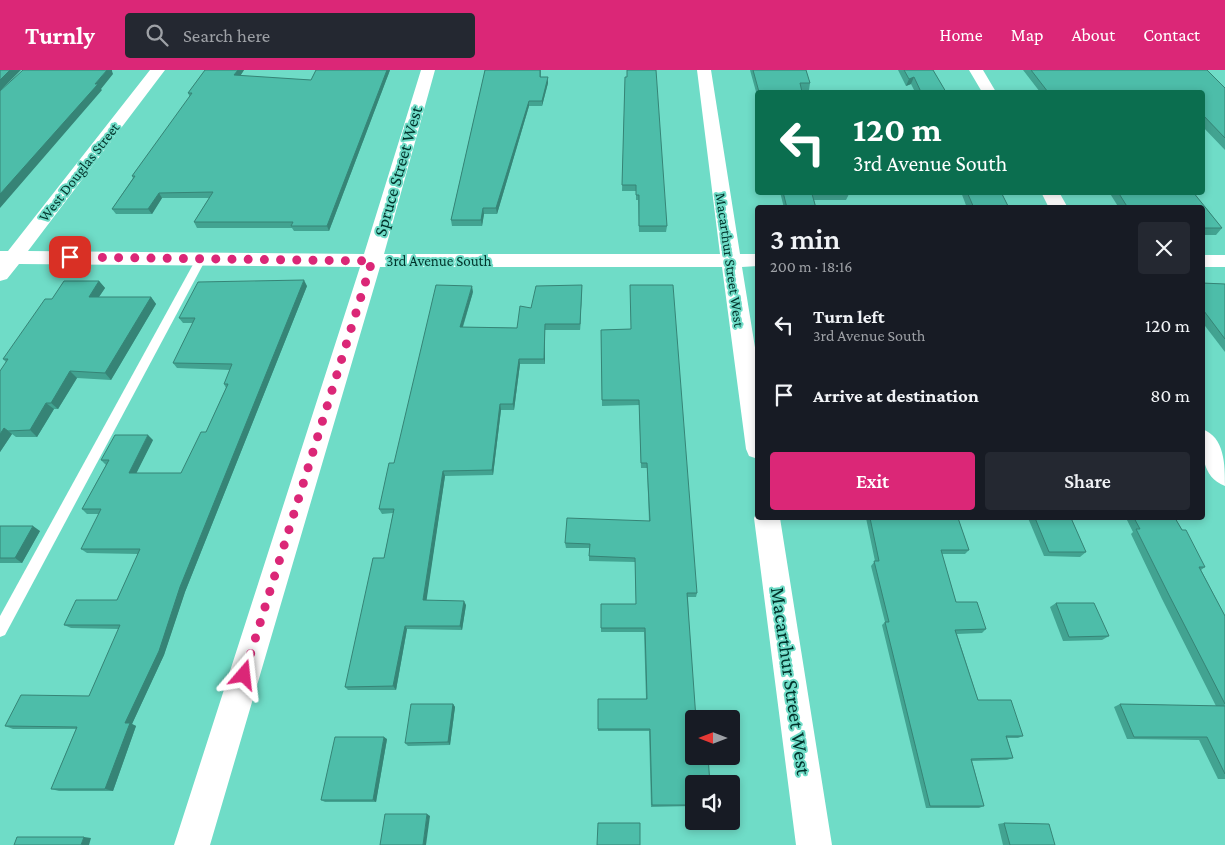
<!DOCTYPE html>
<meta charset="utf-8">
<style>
:root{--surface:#171b24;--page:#242831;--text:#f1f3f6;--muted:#9ea1a6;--accent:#db2777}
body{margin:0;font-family:"Crimson Pro",serif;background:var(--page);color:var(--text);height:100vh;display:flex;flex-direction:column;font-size:19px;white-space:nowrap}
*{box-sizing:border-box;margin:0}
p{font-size:16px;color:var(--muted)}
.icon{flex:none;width:28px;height:28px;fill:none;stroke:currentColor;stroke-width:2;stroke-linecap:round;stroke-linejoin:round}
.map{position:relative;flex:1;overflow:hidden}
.details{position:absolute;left:755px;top:135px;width:450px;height:315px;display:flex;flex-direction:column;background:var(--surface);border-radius:5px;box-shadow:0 2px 8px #0003}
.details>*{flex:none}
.hud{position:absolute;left:755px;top:20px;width:450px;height:105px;border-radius:5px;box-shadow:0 2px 8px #0003;background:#0b6e4f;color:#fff;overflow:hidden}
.needle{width:32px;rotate:270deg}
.fabs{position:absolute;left:685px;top:640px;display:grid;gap:10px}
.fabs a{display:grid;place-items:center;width:55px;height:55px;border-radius:5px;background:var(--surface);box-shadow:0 2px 8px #0003;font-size:25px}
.pin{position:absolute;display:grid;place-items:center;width:42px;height:42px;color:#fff;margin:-21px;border-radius:10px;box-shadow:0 2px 8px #0006}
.me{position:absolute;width:55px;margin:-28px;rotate:17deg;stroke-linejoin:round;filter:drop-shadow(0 0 4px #0008)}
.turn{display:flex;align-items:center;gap:18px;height:105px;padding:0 15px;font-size:22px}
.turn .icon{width:65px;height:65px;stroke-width:2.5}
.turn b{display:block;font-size:35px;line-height:42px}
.round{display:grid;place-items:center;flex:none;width:52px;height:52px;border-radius:5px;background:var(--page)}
.head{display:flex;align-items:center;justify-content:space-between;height:85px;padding:0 15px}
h1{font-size:30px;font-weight:600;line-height:38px}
.action{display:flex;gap:10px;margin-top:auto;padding:10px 15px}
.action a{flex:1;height:58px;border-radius:5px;background:var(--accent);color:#fff;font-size:20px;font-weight:600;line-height:58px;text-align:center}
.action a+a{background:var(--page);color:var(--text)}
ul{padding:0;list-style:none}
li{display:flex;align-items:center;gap:15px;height:70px;padding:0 15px}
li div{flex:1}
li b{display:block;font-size:19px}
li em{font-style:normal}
header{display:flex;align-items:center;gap:30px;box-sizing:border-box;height:70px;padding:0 25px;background:var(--accent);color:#fff}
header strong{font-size:24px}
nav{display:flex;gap:28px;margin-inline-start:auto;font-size:18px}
.search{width:350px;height:45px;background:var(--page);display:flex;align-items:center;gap:12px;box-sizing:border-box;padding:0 18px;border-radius:5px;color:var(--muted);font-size:19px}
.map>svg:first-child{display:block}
</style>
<header>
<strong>Turnly</strong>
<div class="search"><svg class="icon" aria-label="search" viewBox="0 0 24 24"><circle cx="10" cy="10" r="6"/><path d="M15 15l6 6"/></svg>Search here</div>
<nav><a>Home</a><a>Map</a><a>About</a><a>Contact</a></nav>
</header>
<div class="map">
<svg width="1225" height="775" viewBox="0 0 1225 775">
<rect width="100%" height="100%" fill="#6fdcc7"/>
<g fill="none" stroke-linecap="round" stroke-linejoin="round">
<!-- lane -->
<path fill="#fff" fill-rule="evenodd" d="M201,186L206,189L5,565L0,567V546L196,189Z"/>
<!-- street -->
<g fill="#fff" fill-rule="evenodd">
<path d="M150,0H165L28,181L364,184L421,0H435L384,184H720L697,0H711L740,184H758V196L742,197L758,296V389L749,386L746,379L722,197H380L210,775H174L360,197L19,194L7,209L0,211V181H8Z"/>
<path d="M969,0H983L996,22H982Z"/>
<path d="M1041,122H1059L1068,138H1049Z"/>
<rect x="1202" y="185" width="23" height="12"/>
<path d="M1202,359C1225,367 1225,395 1225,416C1201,407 1202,381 1202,359Z"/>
<path d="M758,440V448H780L832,775H796L754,448Z"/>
</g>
</g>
<!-- wall -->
<g fill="#42a391">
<path d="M205,0H244L240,6L311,10L316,0H390L329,161H294L292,158H197L194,152L209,128H162L152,144H116L112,139L133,108L132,106L190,27L188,23Z"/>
<path d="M485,0H541V7L548,13L542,36H529L497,144H484L482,156H452L451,150Z"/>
<path d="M750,0H806L810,13L809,20H802V22H758V29Z"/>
<path d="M898,0H933L946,22H915L911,14L906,16Z"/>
<path d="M1023,0H1207L1225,18V80L1202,56V22H1040Z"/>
<path d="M625,7L667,156L666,162H639L638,130H636V121H622Z"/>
<path d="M780,122H848L849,124L846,130H814L816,138H784Z"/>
<path d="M961,122H1001L1009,138H967Z"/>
<path d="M1109,122H1193L1222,158L1216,165H1202V138H1119Z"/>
<path d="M99,211L105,218L99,227H151L156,234L111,310L77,308L58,339H54L37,367H16L12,364L0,382L6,292L3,289L52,229Z"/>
<path d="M1202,213L1225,214V282L1202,252Z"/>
<path d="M582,215L580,260H545V294H520L514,340H501L493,405L445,406L426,530L466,535L462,560L407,559L396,620H348L345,617L384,488L393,443L382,444L379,439L394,393L473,222L463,257L517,258L531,238Z"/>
<path d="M307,216L185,522L164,585L132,654L136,656L113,721H59L51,719L76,659H13L5,656L89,626L119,559L71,558L64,555L117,530L138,484L87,483L81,479L99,444H87L82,439L106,395L101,390L153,370L136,403H181L206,362L226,318L224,314L230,300L177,298L173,293L193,253H183L179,248Z"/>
<path d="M630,259L697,523L696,527H688L694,714V736L651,737L649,661H598V629H646L644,562H601V534H636L635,492L589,491V478H566L565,473L649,451L647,398H641L639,335L602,336L601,260Z"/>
<path d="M866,448H958L969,480L965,484H942L956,532L986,559L982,563L957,564L978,630L1023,666L1018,668H1007L1013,688L1007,690L972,691L984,736L979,738H926L882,555L885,552L871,496L875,491Z"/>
<path d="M1028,448H1071L1086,482L1080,487L1044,486Z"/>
<path d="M1126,448H1175L1205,497L1201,500L1225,546V709H1218L1199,670L1127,669L1114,637L1120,634L1216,636L1162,529L1131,464L1133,462Z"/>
<path d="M0,456L40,461L22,493H0Z"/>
<path d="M1056,533L1109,566L1102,570L1063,571L1050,537Z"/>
<path d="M453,634L455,637L450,675L408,676L405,673Z"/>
<path d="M387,669L376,732H325L321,730Z"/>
<path d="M1004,753L1055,775H1003L998,754Z"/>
</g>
<!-- shaded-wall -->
<g fill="#368476">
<path d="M10,0H21L0,21V10Z"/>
<path d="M107,0H112V1L113,4L101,19L102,20L0,138V124Z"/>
<path d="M238,0H244L237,11L234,5Z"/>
<path d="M387,0H390L329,161L327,156Z"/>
<path d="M548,7V13L542,36V31Z"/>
<path d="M914,7L911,14L906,16L909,9Z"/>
<path d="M529,31V36L497,144L496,138Z"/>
<path d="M159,123L162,128L152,144L148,139Z"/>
<path d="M483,138L484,144L482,156L481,150Z"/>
<path d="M304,210L307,216L185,522L164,585L132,654L136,656L113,721L105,719L125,653Z"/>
<path d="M99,211L105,218L94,234L89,227Z"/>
<path d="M582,215V221L580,260V254Z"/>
<path d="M472,216L473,222L461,262L460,257Z"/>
<path d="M151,227L156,234L111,310L105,303Z"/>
<path d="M545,254V294L544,289Z"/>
<path d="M519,289L520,294L514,340L513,334Z"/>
<path d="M70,301L77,308L58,339L51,333Z"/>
<path d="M46,333L54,339L37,367L30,360Z"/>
<path d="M500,334L501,340L493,405L492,400Z"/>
<path d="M4,358L12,364L0,382V364Z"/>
<path d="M148,365L153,370L134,408L129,403Z"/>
<path d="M443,401L445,406L426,534L423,530Z"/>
<path d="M33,456L40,461L22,493L15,488Z"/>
<path d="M464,531L466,535L462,560L460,556Z"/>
<path d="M405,556L407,559L396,620L393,616Z"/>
<path d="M453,634L455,637L450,675L448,672Z"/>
<path d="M384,667L387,669L376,732L373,730Z"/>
<path d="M427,744L430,746L426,775H423Z"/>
<path d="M84,767L91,768L89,775H81Z"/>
</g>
<!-- building -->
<g fill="#4dbda9" stroke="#368476">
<path d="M0,0H10L0,10Z"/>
<path d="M23,0H107L95,14H98L0,124V21Z"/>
<path d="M205,0H238L234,5L311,10L316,0H387L327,156H291L293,152H194L213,122L159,123L148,139H112L135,106H132L192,23H188Z"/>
<path d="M485,0H540V7H548L542,31H529L496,138H483L481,150H451Z"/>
<path d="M627,0H656L667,156H639V125H636V115H622L625,7H627Z"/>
<path d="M753,0H806L810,13H800L802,22H759Z"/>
<path d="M904,0H933L946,22H921L914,7L909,9Z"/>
<path d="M1031,0H1207L1225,18V68L1202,44V22H1048Z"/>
<path d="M783,122H848L849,124H812L816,138H787Z"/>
<path d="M967,122H1001L1009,138H974Z"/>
<path d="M1118,122H1193L1222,158H1202V138H1128Z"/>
<path d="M304,210L180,517L159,581L125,653H130L105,719H51L77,657L5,656L21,625L89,626L120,555H64L76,530H117L140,479H81L101,439H82L109,390H101L115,365H148L129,403H181L201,362H206L228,314H224L232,294L173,293L195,248H179L198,212Z"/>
<path d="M64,211H99L89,227H151L105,303L70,301L51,333H46L30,360L8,361L4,358L0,364V301L8,289H3L45,229H52Z"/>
<path d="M1202,213L1225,214V269L1204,241H1202Z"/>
<path d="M436,215L472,216L460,257L517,258L520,236L531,238L536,216L582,215L580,254H545L544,289H519L513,334H500L492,400L443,401L423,530L464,531L460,556H405L393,616L345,617L373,488H384L394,439H379L389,393H394Z"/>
<path d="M630,215H673L697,523H687L696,649H694V686H708L710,714H694V735H652L650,659H598V629H647L645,558H601V534H636L635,488L589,486L590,474L565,473L567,448L650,451L647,393H641L639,330H602L601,260L631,259Z"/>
<path d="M870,448H958L969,480H941L956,532H977L986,559L955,560L978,630H1011L1023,666H1006L1013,688L971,689L984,736H930L885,552H889L874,491H879Z"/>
<path d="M1035,448H1071L1086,482H1049Z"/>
<path d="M1134,448H1175L1182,460H1186L1205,497H1199L1225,546V634L1169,525L1136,459H1140Z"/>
<path d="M0,456H33L15,488H0Z"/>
<path d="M1056,533H1094L1109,566L1069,567Z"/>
<path d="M411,634H453L448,672L405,673Z"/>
<path d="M1120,634L1225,636V704L1207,667H1134Z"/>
<path d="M335,667H384L373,730H321Z"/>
<path d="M385,744H427L423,775H380Z"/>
<path d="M598,753H640V775H597Z"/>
<path d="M1004,753L1049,754L1055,775H1010Z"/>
<path d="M17,767H84L81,775H14Z"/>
</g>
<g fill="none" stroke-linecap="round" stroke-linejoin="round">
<!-- route -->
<path stroke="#db2777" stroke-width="9" stroke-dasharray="0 16.2" d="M70,187L372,191L244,605"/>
</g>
<g text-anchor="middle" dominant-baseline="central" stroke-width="4" stroke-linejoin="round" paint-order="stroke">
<!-- far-street labels -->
<g font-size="15" fill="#00332b" stroke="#6fdcc7">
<text transform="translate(79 102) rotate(-52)">West Douglas Street</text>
<text transform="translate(730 190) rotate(82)">Macarthur Street West</text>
<text x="439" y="191">3rd Avenue South</text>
</g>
<!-- street labels -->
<g font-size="18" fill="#00332b" stroke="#6fdcc7">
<text transform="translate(398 101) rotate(-74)">Spruce Street West</text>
</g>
<!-- near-street labels -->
<g font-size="21" fill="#00332b" stroke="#6fdcc7">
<text transform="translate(791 611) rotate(82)">Macarthur Street West</text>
</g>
</g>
</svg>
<div class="fabs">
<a><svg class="needle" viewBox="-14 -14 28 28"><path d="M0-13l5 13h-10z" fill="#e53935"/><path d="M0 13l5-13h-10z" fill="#9ea1a6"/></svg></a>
<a><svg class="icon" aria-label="sound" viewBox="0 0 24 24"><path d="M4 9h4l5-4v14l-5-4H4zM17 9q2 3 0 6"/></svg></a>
</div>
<div class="pin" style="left:70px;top:187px;background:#d93025"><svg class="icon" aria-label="arrive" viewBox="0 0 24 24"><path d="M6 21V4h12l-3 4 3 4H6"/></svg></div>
<svg class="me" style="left:244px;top:605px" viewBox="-20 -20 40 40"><path d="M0-17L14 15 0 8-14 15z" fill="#db2777" stroke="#fff" stroke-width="4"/></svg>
<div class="hud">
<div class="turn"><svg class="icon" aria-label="left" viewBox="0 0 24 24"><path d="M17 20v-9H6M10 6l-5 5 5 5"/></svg><div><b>120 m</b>3rd Avenue South</div></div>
</div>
<section class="details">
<div class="head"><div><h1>3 min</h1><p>200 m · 18:16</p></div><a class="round"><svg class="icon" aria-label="close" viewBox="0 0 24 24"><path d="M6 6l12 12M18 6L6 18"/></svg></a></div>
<ul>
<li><svg class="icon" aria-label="left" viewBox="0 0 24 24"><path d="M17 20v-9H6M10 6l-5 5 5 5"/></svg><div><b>Turn left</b><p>3rd Avenue South</p></div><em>120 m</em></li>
<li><svg class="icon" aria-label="arrive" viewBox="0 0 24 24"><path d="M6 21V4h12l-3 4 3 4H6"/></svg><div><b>Arrive at destination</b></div><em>80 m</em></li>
</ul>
<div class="action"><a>Exit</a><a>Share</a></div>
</section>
</div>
